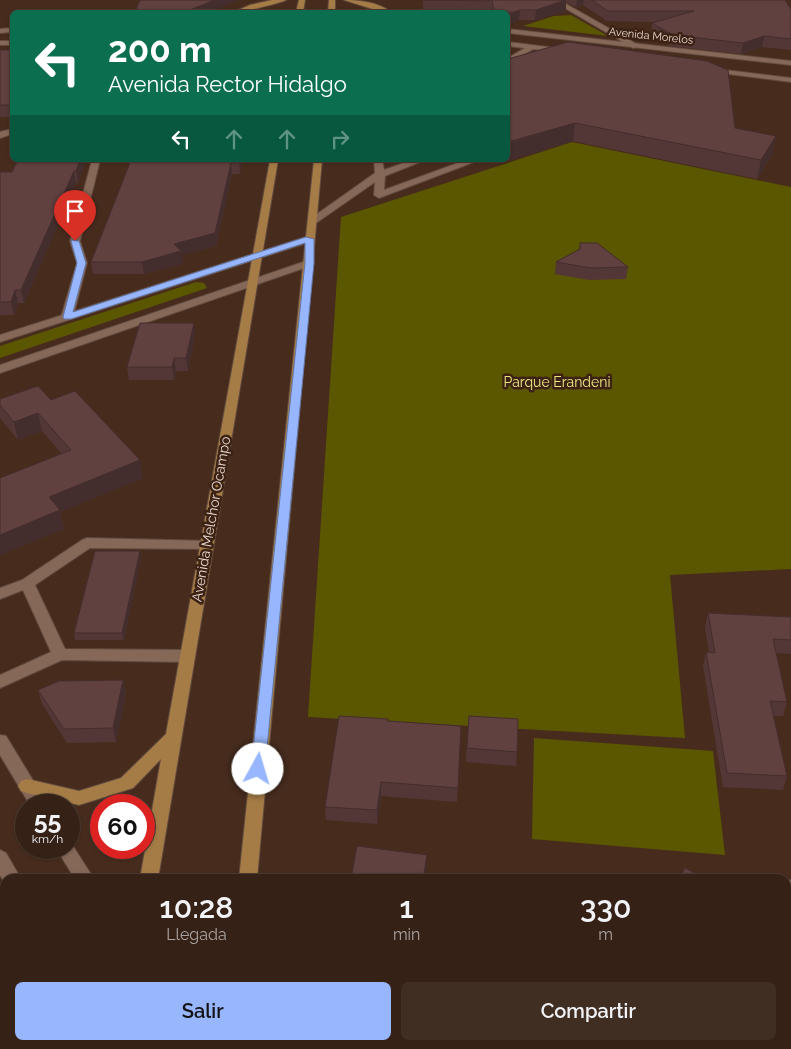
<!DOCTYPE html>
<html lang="es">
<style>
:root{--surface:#352116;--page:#402e23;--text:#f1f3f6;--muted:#aaa3a1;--line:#4f3e35;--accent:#98b6fd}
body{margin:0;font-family:Raleway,sans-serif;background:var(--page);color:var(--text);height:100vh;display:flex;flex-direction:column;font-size:19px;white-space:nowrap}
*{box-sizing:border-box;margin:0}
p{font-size:16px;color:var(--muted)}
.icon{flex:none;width:28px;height:28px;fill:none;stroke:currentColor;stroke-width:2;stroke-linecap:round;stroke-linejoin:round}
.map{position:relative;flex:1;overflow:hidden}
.drawer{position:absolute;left:0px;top:874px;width:791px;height:176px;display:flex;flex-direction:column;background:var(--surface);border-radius:15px 15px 0 0;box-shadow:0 1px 4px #0004,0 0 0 1px var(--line)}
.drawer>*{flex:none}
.banner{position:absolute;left:10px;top:10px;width:500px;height:152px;border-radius:8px;box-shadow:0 1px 4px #0004,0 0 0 1px var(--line);background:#0b6e4f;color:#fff;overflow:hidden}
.speed{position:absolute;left:15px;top:794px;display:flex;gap:10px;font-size:25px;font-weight:700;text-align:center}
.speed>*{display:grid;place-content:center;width:65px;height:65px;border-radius:50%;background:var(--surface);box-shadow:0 1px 4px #0004,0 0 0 1px var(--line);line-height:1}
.speed small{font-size:12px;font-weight:400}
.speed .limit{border:8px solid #d22;background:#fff;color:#111}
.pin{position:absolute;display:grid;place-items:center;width:42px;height:42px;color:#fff;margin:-51px -21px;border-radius:50% 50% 50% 0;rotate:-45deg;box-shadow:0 0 5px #0007}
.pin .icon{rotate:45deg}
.me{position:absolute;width:55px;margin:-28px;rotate:6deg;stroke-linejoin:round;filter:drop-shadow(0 0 4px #0008)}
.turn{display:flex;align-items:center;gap:18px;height:105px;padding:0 15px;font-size:22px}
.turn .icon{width:65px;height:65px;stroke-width:2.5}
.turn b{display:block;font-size:35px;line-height:42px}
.lanes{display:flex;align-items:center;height:48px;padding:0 15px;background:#0003;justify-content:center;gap:25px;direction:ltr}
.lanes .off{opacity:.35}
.eta{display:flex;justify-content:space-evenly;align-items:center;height:85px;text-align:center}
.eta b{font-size:30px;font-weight:600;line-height:35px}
.primary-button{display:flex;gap:10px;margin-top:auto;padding:10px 15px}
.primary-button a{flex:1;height:58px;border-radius:8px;background:var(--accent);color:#111;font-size:20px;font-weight:600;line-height:58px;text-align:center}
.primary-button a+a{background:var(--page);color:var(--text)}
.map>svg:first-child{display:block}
</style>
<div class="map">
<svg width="791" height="1049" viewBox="0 0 791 1049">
<rect width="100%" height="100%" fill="#472c1e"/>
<!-- green -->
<g fill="#5b5600">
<path d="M571,15L608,36L523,26L554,16Z"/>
<path d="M572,142L791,187V569L670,575L685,738L308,717L341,217Z"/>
<path d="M196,282L204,283L207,288L0,358V346Z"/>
<path d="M534,738L713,751L725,855L532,839Z"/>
</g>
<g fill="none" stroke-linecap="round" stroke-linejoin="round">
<!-- service casing -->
<g stroke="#614a3e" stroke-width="2">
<g id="service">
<path d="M530,45L537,47L508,63V58Z"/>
<path d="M374,160H382L384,170L412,160H425L385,176L384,190L466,160H472L474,162L379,198L374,195L375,182L316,223H310V219L375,173Z"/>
<path d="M87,538L211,541L213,544L211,547L206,549L90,548L35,585L65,649L187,650L192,652L195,656L192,660L187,662L62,660L0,688V675L51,652L23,590L0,599V588L22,580L82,540Z"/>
</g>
</g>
<!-- minor casing -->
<g stroke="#614a3e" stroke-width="2">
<g id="minor">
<path d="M551,0H559L640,46L633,48Z"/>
<path d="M12,129V134L0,138V132Z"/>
<path d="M92,160H100L80,241L87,263L73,317L67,320L61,317L77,263L70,241Z"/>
</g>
</g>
<!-- tertiary casing -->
<g stroke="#614a3e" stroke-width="2">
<g id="tertiary">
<path d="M309,236L313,237V241L0,342V335Z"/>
<path d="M309,260L313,261L314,263L313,265L0,373V365Z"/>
<path d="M0,735L6,736L48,805H30L0,755Z"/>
<path d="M69,842L71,843L94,879H75L56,848H69Z"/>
<path d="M0,850L6,853L21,879H5V884L0,875Z"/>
<path d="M791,880V904L786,906V882Z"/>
<path d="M791,1006V1035L786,1037V1008Z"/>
<path d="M786,1038L789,1045L788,1049H767L768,1045H786Z"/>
<path d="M707,1045H727L726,1049H706Z"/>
</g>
</g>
<!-- secondary casing -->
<g stroke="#614a3e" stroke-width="2">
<g id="secondary">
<path d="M12,28V32L0,33V29Z"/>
<path d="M508,29L791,61V65L508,33Z"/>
<rect x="0" y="41" width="12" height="4"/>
<path d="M508,42L564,49L568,51L564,53L508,46Z"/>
<path d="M709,68L791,78V82L712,72L708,70Z"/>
</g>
</g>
<!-- primary casing -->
<g stroke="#614a3e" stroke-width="2">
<g id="primary">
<path d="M272,0H286C281,3 240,13 234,12L250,5Z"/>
<path d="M299,0H305L303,12H296Z"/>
<path d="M329,0H335V12H328Z"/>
<path d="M344,0C359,0 378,2 391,12H382Z"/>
<path d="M270,160H278L158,879H140L161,759L133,788L79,805L27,793L21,791L18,786L21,781L27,779L79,791L121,778L166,734Z"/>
<path d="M314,160H322L257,879H239Z"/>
<path d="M104,1045H124L123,1049H103Z"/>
<path d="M198,1045H220L221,1048V1045H241V1049H199Z"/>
</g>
</g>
<!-- service -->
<use href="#service" fill="#866858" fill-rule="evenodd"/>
<!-- minor -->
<use href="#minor" fill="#866858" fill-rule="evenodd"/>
<!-- tertiary -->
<use href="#tertiary" fill="#866858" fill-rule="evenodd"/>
<!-- secondary -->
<use href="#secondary" fill="#866858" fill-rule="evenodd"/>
<!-- primary -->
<use href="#primary" fill="#a57c46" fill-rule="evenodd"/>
</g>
<!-- wall -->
<g fill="#533737">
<path d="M423,0H785L791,9V50L762,47L741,54L671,46L651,34L652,23L658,22L607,21L583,5L576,7L566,2V11L535,20H519L510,24L508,23V12H492L491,11H423Z"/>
<rect x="0" y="50" width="12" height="67"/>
<path d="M508,59L735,128L776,136L772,155L757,179L573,141L507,161L505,160H508Z"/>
<path d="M18,160H86L78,183H76L24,303H18L14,315H0V172H12Z"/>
<path d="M131,160H245L244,162H242L240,174H232L216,246L182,255L183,264L144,274H93L91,262Z"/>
<path d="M580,243L628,267L626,279L589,280L555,274L556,262L579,250Z"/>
<path d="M195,335L188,371H176L174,380H129L127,367Z"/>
<path d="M0,399L51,400L143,478L60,512L64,529L0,555L62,454L42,431L18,440L0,418Z"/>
<path d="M141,558L124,640H75L74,633Z"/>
<path d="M708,613L791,617V654L776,653L787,702L783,716H774L787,776L783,790L723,787L703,666L706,652H709L705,627Z"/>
<path d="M123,680L126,694L116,742L67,743L42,704L38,690Z"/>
<path d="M469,716L517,752L516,766L466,762Z"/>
<path d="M388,721L461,726L457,802L381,796L377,824L326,820L325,807Z"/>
</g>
<!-- shaded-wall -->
<g fill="#442d2d">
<path d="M215,0H239L210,12H185Z"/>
<path d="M566,0V11L535,20L536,10Z"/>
<path d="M577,0H584L583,5L576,7Z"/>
<path d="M520,10L519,20L510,24L511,13Z"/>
<path d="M764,36L762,47L741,54L743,43Z"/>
<path d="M575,123L573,141L507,161L508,143Z"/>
<path d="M776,136L772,155L757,179L761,160Z"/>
<path d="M80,160H86L78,183L76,171Z"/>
<path d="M239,160H242V162L240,174Z"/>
<path d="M231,163L232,174L216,246L182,255L183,264L144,274L142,262L174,244Z"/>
<path d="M74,171L76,183L24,303L21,290Z"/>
<path d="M15,290L18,303L14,315L11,302Z"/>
<path d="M194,323L195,335L188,371L186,358Z"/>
<path d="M174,358L176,371L174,380L172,367Z"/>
<path d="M38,413L42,431L18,440L14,422Z"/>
<path d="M140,460L143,478L60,512L64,529L0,555V535L49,497Z"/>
<path d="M140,551L141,558L124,640L122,633Z"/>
<path d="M123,680L126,694L116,742L113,728Z"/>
<path d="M381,782V796L377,824V810Z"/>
<path d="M427,855L426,879H423Z"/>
<path d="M0,1002L5,1015V1025L0,1028Z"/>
<path d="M399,1045H401V1049H398Z"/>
</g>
<!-- building -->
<g fill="#614040" stroke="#442d2d">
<path d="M140,0H215L185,12H135Z"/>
<path d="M423,0H566L536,10H520L511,13L501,10H494L492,1Z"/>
<path d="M592,0H785L791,9V39L764,36L743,43L673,35L652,23L694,11H608Z"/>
<path d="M568,42L707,61L728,70L735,128L776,136L761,160L575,123L508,142V59Z"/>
<path d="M0,50H12V107L11,105H0Z"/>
<path d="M18,160H80L76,171H74L21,290H15L11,302H0V172H12Z"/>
<path d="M131,160H239V162L231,163L215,233L174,244L181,251L142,262H91Z"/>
<path d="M580,243H597L628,267L591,268L556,262L580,249Z"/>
<path d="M140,323H194L186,358H174L172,367H127Z"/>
<path d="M38,386L51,400L75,391L140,460L49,497L60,510L0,535V478L71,450L38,413L14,422L0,405V399Z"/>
<path d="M95,551H140L122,633H74Z"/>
<path d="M708,613L791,617V640L773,639L787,702L770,701L787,776L727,773L706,652L715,653Z"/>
<path d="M123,680L113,728L64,729L38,690L59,681Z"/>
<path d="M339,716L388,719V721L461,726L458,788L381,782L377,810L325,807Z"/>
<path d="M469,716L518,719L517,752L467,748Z"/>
<path d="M357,846L427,855L423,879H351Z"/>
<path d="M685,868L706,879H679Z"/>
<path d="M58,1045H65L68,1049H52Z"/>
<path d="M317,1045H399L398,1049H317Z"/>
<rect x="519" y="1045" width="86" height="4"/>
</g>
<!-- route -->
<path fill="#98b6fd" stroke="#6376a4" d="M306,237L314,239V263L265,769L263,773L258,775L253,773L251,769L305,263V243L71,319H64L63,317L77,263L71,241L72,240L79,241L86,263L73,312Z"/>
<g text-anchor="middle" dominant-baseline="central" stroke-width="5" stroke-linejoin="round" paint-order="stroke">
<!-- far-street labels -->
<g font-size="11" fill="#e8d6cd" stroke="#3c2214">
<text transform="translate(651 36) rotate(6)">Avenida Morelos</text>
</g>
<!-- park labels -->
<g font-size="14" fill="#ede880" stroke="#3c2214">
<text x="557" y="382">Parque Erandeni</text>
</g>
<!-- street labels -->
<g font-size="14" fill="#e8d6cd" stroke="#3c2214">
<text transform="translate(211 519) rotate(-80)">Avenida Melchor Ocampo</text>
</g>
</g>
</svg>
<div class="speed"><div>55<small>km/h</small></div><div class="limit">60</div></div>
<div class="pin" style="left:75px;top:241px;background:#d93025"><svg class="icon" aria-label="arrive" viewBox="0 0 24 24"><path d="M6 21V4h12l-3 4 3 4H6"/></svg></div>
<svg class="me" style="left:258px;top:769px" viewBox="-20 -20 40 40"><circle r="19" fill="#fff"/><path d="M0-13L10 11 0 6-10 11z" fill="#98b6fd"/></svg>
<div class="banner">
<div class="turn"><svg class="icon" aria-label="left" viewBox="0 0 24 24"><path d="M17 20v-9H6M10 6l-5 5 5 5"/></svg><div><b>200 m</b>Avenida Rector Hidalgo</div></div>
<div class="lanes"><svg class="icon" aria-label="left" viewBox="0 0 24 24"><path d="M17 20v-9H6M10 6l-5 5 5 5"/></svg><svg class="icon off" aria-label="ahead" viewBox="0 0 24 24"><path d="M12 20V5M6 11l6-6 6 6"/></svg><svg class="icon off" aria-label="ahead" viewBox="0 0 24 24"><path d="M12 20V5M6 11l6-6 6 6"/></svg><svg class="icon off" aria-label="right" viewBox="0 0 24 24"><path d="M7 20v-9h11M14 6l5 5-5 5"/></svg></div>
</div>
<section class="drawer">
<div class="eta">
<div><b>10:28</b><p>Llegada</p></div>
<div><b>1</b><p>min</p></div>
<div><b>330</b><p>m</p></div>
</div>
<div class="primary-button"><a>Salir</a><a>Compartir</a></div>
</section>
</div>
